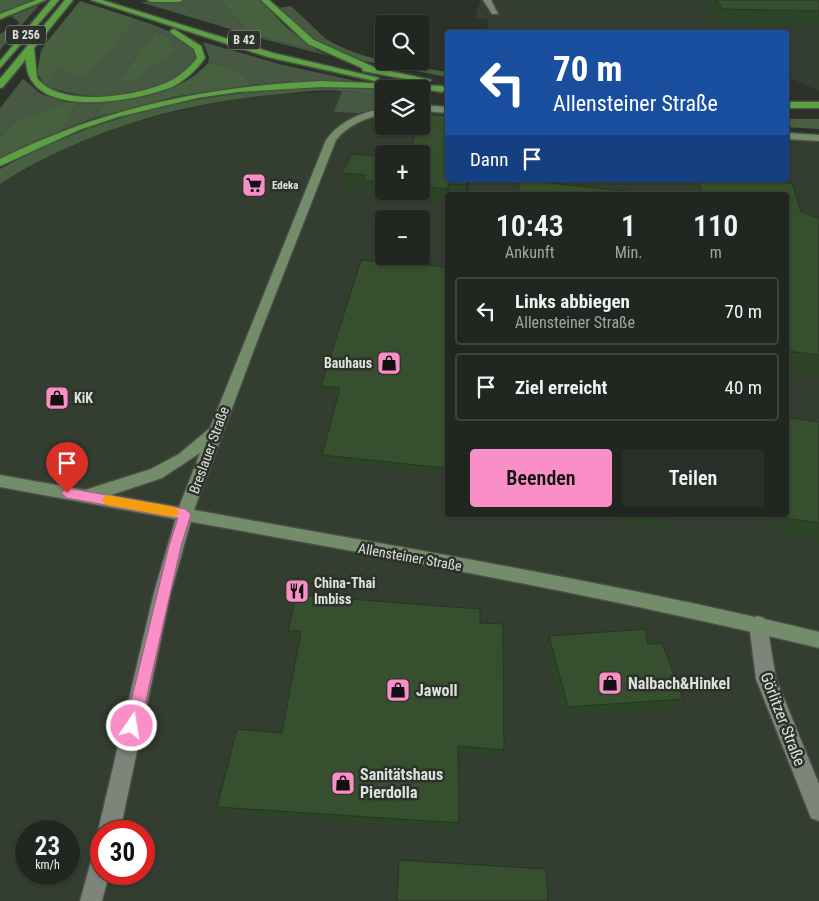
<!DOCTYPE html>
<html lang="de">
<meta charset="utf-8">
<style>
:root{--surface:#212620;--page:#292e29;--text:#f1f3f6;--muted:#a2a5a5;--line:#3e433e;--accent:#fa8fc7}
body{margin:0;font-family:"Roboto Condensed",sans-serif;background:var(--page);color:var(--text);height:100vh;display:flex;flex-direction:column;font-size:19px;white-space:nowrap}
*{box-sizing:border-box;margin:0}
p{font-size:16px;color:var(--muted)}
.icon{flex:none;width:28px;height:28px;fill:none;stroke:currentColor;stroke-width:2;stroke-linecap:round;stroke-linejoin:round}
.map{position:relative;flex:1;overflow:hidden}
.panel{position:absolute;left:445px;top:192px;width:344px;height:325px;display:flex;flex-direction:column;background:var(--surface);border-radius:5px;box-shadow:0 1px 4px #0004,0 0 0 1px var(--line)}
.panel>*{flex:none}
.hud{position:absolute;left:445px;top:30px;width:344px;height:152px;border-radius:5px;box-shadow:0 1px 4px #0004,0 0 0 1px var(--line);background:#1a4fa0;color:#fff;overflow:hidden}
.tools{position:absolute;left:375px;top:15px;display:grid;gap:10px}
.tools a{display:grid;place-items:center;width:55px;height:55px;border-radius:5px;background:var(--surface);box-shadow:0 1px 4px #0004,0 0 0 1px var(--line);font-size:25px}
.speed{position:absolute;left:15px;top:820px;display:flex;gap:10px;font-size:25px;font-weight:700;text-align:center}
.speed>*{display:grid;place-content:center;width:65px;height:65px;border-radius:50%;background:var(--surface);box-shadow:0 1px 4px #0004,0 0 0 1px var(--line);line-height:1}
.speed small{font-size:12px;font-weight:400}
.speed .limit{border:8px solid #d22;background:#fff;color:#111}
.pin{position:absolute;display:grid;place-items:center;width:42px;height:42px;color:#fff;margin:-51px -21px;border-radius:50% 50% 50% 0;rotate:-45deg;box-shadow:0 0 5px #0007}
.pin .icon{rotate:45deg}
.me{position:absolute;width:55px;margin:-28px;rotate:12deg;stroke-linejoin:round;filter:drop-shadow(0 0 4px #0008)}
.turn{display:flex;align-items:center;gap:18px;height:105px;padding:0 25px;font-size:22px}
.turn .icon{width:65px;height:65px;stroke-width:2.5}
.turn b{display:block;font-size:35px;line-height:42px}
.then{display:flex;align-items:center;height:48px;padding:0 25px;background:#0003;gap:10px;font-size:19px}
.eta{display:flex;justify-content:space-evenly;align-items:center;height:85px;text-align:center}
.eta b{font-size:30px;font-weight:600;line-height:35px}
.action{display:flex;gap:10px;margin-top:auto;padding:10px 25px}
.action a{flex:1;height:58px;border-radius:5px;background:var(--accent);color:#111;font-size:20px;font-weight:600;line-height:58px;text-align:center}
.action a+a{background:var(--page);color:var(--text)}
ul{padding:0;list-style:none}
li{display:flex;align-items:center;gap:15px;height:68px;margin:0 10px 8px;padding:0 15px;border:2px solid var(--line);border-radius:5px}
li div{flex:1}
li b{display:block;font-size:19px}
li em{font-style:normal}
.map>svg:first-child{display:block}
</style>
<div class="map">
<svg width="819" height="901" viewBox="0 0 819 901">
<rect width="100%" height="100%" fill="#2c322a"/>
<!-- built -->
<g fill="#333d30" fill-rule="evenodd">
<path d="M480,0H819V91L786,76V32H486L489,20L475,18Z"/>
<path d="M342,91L335,112L384,107V126H421V105L447,106L448,180H786V133L819,134V901H0V184L66,147L129,123L215,102L257,96ZM384,154H421V191H384ZM448,195H786V515H448ZM384,219H421V256H384ZM26,831H69V874H26ZM101,831H144V874H101Z"/>
</g>
<!-- green -->
<g fill="#485943" fill-rule="evenodd">
<path d="M190,0H214L222,3L251,34L318,51L329,56L267,40L140,2Z"/>
<path d="M39,5L0,50V34L20,23L11,16Z"/>
<path d="M291,6L326,39L314,41L278,8Z"/>
<path d="M133,18C151,24 195,37 197,59C193,64 189,70 184,74C149,99 84,103 45,85L59,68L132,22L128,20ZM156,31L172,39L169,44L177,48L118,81Z"/>
<path d="M203,42L279,64L356,81H293L251,85C242,68 226,66 208,63L209,57Z"/>
<path d="M23,79L41,94L66,102L16,120L0,137V108Z"/>
<path d="M342,91L384,96V107L359,113L334,112Z"/>
<path d="M105,102L94,118L62,130L77,103Z"/>
</g>
<!-- forest -->
<g fill="#47603f">
<path d="M0,0H34L0,14Z"/>
<path d="M214,0H260L287,28L318,51L251,34L222,3Z"/>
<path d="M80,1L133,18L129,20L133,22L86,77L59,68L45,85L37,73L41,51L46,43Z"/>
<path d="M156,31L172,39L169,44L177,48L133,81H118Z"/>
<path d="M326,39C363,61 406,65 447,72V77L353,59L314,41Z"/>
<path d="M208,63C226,66 242,68 251,85L173,97L94,118L105,102C142,99 182,92 208,63Z"/>
<path d="M322,86L384,89V96C370,95 356,92 342,91C323,89 302,92 282,94C182,102 85,130 0,184V169C106,111 203,93 322,86Z"/>
<path d="M66,102L77,103L62,130L0,159V137L16,120Z"/>
<path d="M786,119H819V129L786,127Z"/>
</g>
<g fill="none" stroke-linecap="round" stroke-linejoin="round">
<!-- street casing -->
<g stroke="#494e47" stroke-width="3">
<g id="street">
<path d="M483,0H491L498,14H492Z"/>
<path d="M185,507L191,509L193,514L171,592L120,831H101V838L98,831L154,592L177,514L179,509Z"/>
<path d="M758,616L764,618L767,624L776,679L819,784V821L811,818L756,679L749,624L752,618Z"/>
<path d="M101,851V874H109L102,901H80L93,854Z"/>
</g>
</g>
<!-- secondary casing -->
<g stroke="#494e47" stroke-width="3">
<g id="secondary">
<path d="M421,105L448,107V113L421,111Z"/>
<path d="M384,108V114C365,118 348,125 336,140L258,339L194,510C403,548 613,582 819,632V648C549,582 273,538 0,487V475L85,490L151,469L179,454L210,428L326,140C341,120 361,113 384,108ZM200,453L179,507L111,495L162,478Z"/>
<path d="M786,133L819,135V141L786,139Z"/>
</g>
</g>
<!-- highway casing -->
<g stroke="#494e47" stroke-width="3">
<g id="highway">
<path d="M36,0H46L0,19V14Z"/>
<path d="M51,0H59L0,68V61Z"/>
<path d="M65,0H73L34,48L37,78C61,109 137,96 168,82C180,76 189,68 197,58L194,49L171,33L170,31L174,29L201,46L205,58C196,70 187,79 174,86C137,102 25,122 26,59L3,87L0,88V79Z"/>
<path d="M91,0H102L273,53L379,78L375,81L268,57Z"/>
<path d="M147,0H183L179,2H151Z"/>
<path d="M261,0H269L314,40L376,68L431,80L427,83L363,71L362,68L308,44Z"/>
<path d="M321,81L442,86L446,89L442,92L421,89L321,87L238,92L197,98L118,117L79,130L0,166V159C102,108 208,86 321,81Z"/>
<rect x="786" y="102" width="33" height="6"/>
</g>
</g>
<!-- street -->
<use href="#street" fill="#7d857b" fill-rule="evenodd"/>
<!-- secondary -->
<use href="#secondary" fill="#738d6a" fill-rule="evenodd"/>
<!-- highway -->
<use href="#highway" fill="#5ba041" fill-rule="evenodd"/>
</g>
<!-- wall -->
<g fill="#2e4428">
<path d="M703,0H819V25L718,24Z"/>
<path d="M421,154L471,180L466,195H448L446,203L364,194V188L343,186L342,173L384,157V191H421Z"/>
<path d="M697,180H751L792,183L801,212L819,218V374L786,371V195H693V193Z"/>
<path d="M448,267V461H446L444,473L323,461L322,455L339,394L322,392L321,386Z"/>
<path d="M819,422V542L775,535L773,521L733,515H786Z"/>
<path d="M610,515H676L670,528L610,519Z"/>
<path d="M309,584L306,596L480,623L504,750L502,758L458,754L459,823L458,829L221,813L217,807L282,733L299,640L291,639L288,631L295,599L286,598L285,594Z"/>
<path d="M549,636L648,644L683,699L676,709L563,718L546,648Z"/>
</g>
<!-- shaded-wall -->
<g fill="#263720">
<path d="M468,180H471L466,195H465L466,185Z"/>
<path d="M449,184L448,195L446,203L447,189Z"/>
<path d="M308,579L309,584L306,600L305,595Z"/>
</g>
<!-- building -->
<g fill="#364f2e" stroke="#263720">
<path d="M716,0H819V11L722,9Z"/>
<path d="M424,114L448,116V180H468L466,185L449,184L447,189L421,186V154H408L419,126H421V120Z"/>
<path d="M352,154L384,157V182L363,180L366,175L342,173Z"/>
<path d="M521,180L651,194V195H517Z"/>
<path d="M699,180H751L792,183L801,212L819,218V355L786,351V195H702Z"/>
<path d="M361,260L448,267V455H446L445,468L322,455L340,388L321,386Z"/>
<path d="M786,417L819,422V523L786,518Z"/>
<path d="M288,578L308,579L305,595L285,594Z"/>
<path d="M296,595L480,609V623L503,624L504,750L458,746L459,823L217,807L237,729L282,733L301,631H288Z"/>
<path d="M645,629L648,644L662,643L683,699L568,707L549,636Z"/>
<path d="M399,860L546,869L548,901H397Z"/>
</g>
<!-- route -->
<path fill="#fa8fc7" stroke="#a25d81" d="M67,488L185,509L191,514L181,546L140,726L137,731L132,733L127,731L125,726L169,546L178,518L67,498L61,493Z"/>
<!-- slow -->
<path fill="#f59e0b" d="M107,495L174,507L180,512L174,517L107,505L101,500Z"/>
<!-- icons -->
<defs>
<g id="supermarket-square" transform="scale(1.25)"><rect x="-9" y="-9" width="18" height="18" rx="4" fill="#fa8fc7" stroke="#2c322a"/><path d="M-6-5.5h2.5l.6 2H6L4.5 2H-2.5L-4.4-4H-6ZM-1.5 3.2a1.3 1.3 0 1 0 .1 0ZM3 3.2a1.3 1.3 0 1 0 .1 0Z" fill="#111"/></g>
<g id="shop-square" transform="scale(1.25)"><rect x="-9" y="-9" width="18" height="18" rx="4" fill="#fa8fc7" stroke="#2c322a"/><path d="M-5-2.5h2.3a2.7 3.5 0 0 1 5.4 0H5L5.5 6h-11ZM-1.5-2.5h3a1.5 2.3 0 0 0-3 0Z" fill="#111"/></g>
<g id="restaurant-square" transform="scale(1.25)"><rect x="-9" y="-9" width="18" height="18" rx="4" fill="#fa8fc7" stroke="#2c322a"/><path d="M-5-6h1v4h1v-4h1v4h1v-4h1v5L-1.5 .5V6h-2V.5L-5-1ZM5-6V6H3V1.5H1.5Q1.5-4 5-6Z" fill="#111"/></g>
</defs>
<g fill-rule="evenodd">
<use href="#supermarket-square" x="254" y="185"/>
<use href="#shop-square" x="389" y="363"/>
<use href="#shop-square" x="57" y="398"/>
<use href="#restaurant-square" x="297" y="591"/>
<use href="#shop-square" x="610" y="683"/>
<use href="#shop-square" x="398" y="690"/>
<use href="#shop-square" x="343" y="783"/>
</g>
<g text-anchor="middle" dominant-baseline="central" stroke-width="5" stroke-linejoin="round" paint-order="stroke">
<!-- far-poi labels -->
<g font-size="11" font-weight="bold" fill="#dde1dc" stroke="#2c322a" text-anchor="start">
<text x="272" y="185">Edeka</text>
</g>
<!-- shield labels -->
<g fill="#2c322a" stroke="#a8aca7" stroke-width="1">
<rect x="6" y="25.5" width="40" height="19" rx="4"/>
<rect x="228" y="30.5" width="32" height="19" rx="4"/>
</g>
<g font-size="12" font-weight="bold" fill="#dde1dc">
<text x="26" y="35">B 256</text>
<text x="244" y="40">B 42</text>
</g>
<!-- poi labels -->
<g font-size="14" font-weight="bold" fill="#dde1dc" stroke="#2c322a" text-anchor="start">
<text x="372" y="363" text-anchor="end">Bauhaus</text>
<text x="74" y="398">KiK</text>
<text x="314" y="583">China-Thai<tspan x="314" dy="16">Imbiss</tspan></text>
</g>
<!-- street labels -->
<g font-size="14" fill="#dde1dc" stroke="#2c322a">
<text transform="translate(209 450) rotate(-70)">Breslauer Straße</text>
<text transform="translate(410 557) rotate(10)">Allensteiner Straße</text>
</g>
<!-- near-poi labels -->
<g font-size="16" font-weight="bold" fill="#dde1dc" stroke="#2c322a" text-anchor="start">
<text x="628" y="683">Nalbach&amp;Hinkel</text>
<text x="416" y="690">Jawoll</text>
<text x="360" y="774">Sanitätshaus<tspan x="360" dy="18">Pierdolla</tspan></text>
</g>
<!-- near-street labels -->
<g font-size="16" fill="#dde1dc" stroke="#2c322a">
<text transform="translate(783 719) rotate(69)">Görlitzer Straße</text>
</g>
</g>
</svg>
<div class="tools">
<a><svg class="icon" aria-label="search" viewBox="0 0 24 24"><circle cx="10" cy="10" r="6"/><path d="M15 15l6 6"/></svg></a>
<a><svg class="icon" aria-label="layers" viewBox="0 0 24 24"><path d="M12 4l9 5-9 5-9-5zM3 14l9 5 9-5"/></svg></a>
<a>+</a>
<a>−</a>
</div>
<div class="speed"><div>23<small>km/h</small></div><div class="limit">30</div></div>
<div class="pin" style="left:67px;top:493px;background:#d93025"><svg class="icon" aria-label="arrive" viewBox="0 0 24 24"><path d="M6 21V4h12l-3 4 3 4H6"/></svg></div>
<svg class="me" style="left:132px;top:726px" viewBox="-20 -20 40 40"><circle r="17" fill="#fa8fc7" stroke="#fff" stroke-width="3"/><path d="M0-11L8 9 0 5-8 9z" fill="#fff"/></svg>
<div class="hud">
<div class="turn"><svg class="icon" aria-label="left" viewBox="0 0 24 24"><path d="M17 20v-9H6M10 6l-5 5 5 5"/></svg><div><b>70 m</b>Allensteiner Straße</div></div>
<div class="then">Dann<svg class="icon" aria-label="arrive" viewBox="0 0 24 24"><path d="M6 21V4h12l-3 4 3 4H6"/></svg></div>
</div>
<section class="panel">
<div class="eta">
<div><b>10:43</b><p>Ankunft</p></div>
<div><b>1</b><p>Min.</p></div>
<div><b>110</b><p>m</p></div>
</div>
<ul>
<li><svg class="icon" aria-label="left" viewBox="0 0 24 24"><path d="M17 20v-9H6M10 6l-5 5 5 5"/></svg><div><b>Links abbiegen</b><p>Allensteiner Straße</p></div><em>70 m</em></li>
<li><svg class="icon" aria-label="arrive" viewBox="0 0 24 24"><path d="M6 21V4h12l-3 4 3 4H6"/></svg><div><b>Ziel erreicht</b></div><em>40 m</em></li>
</ul>
<div class="action"><a>Beenden</a><a>Teilen</a></div>
</section>
</div>
